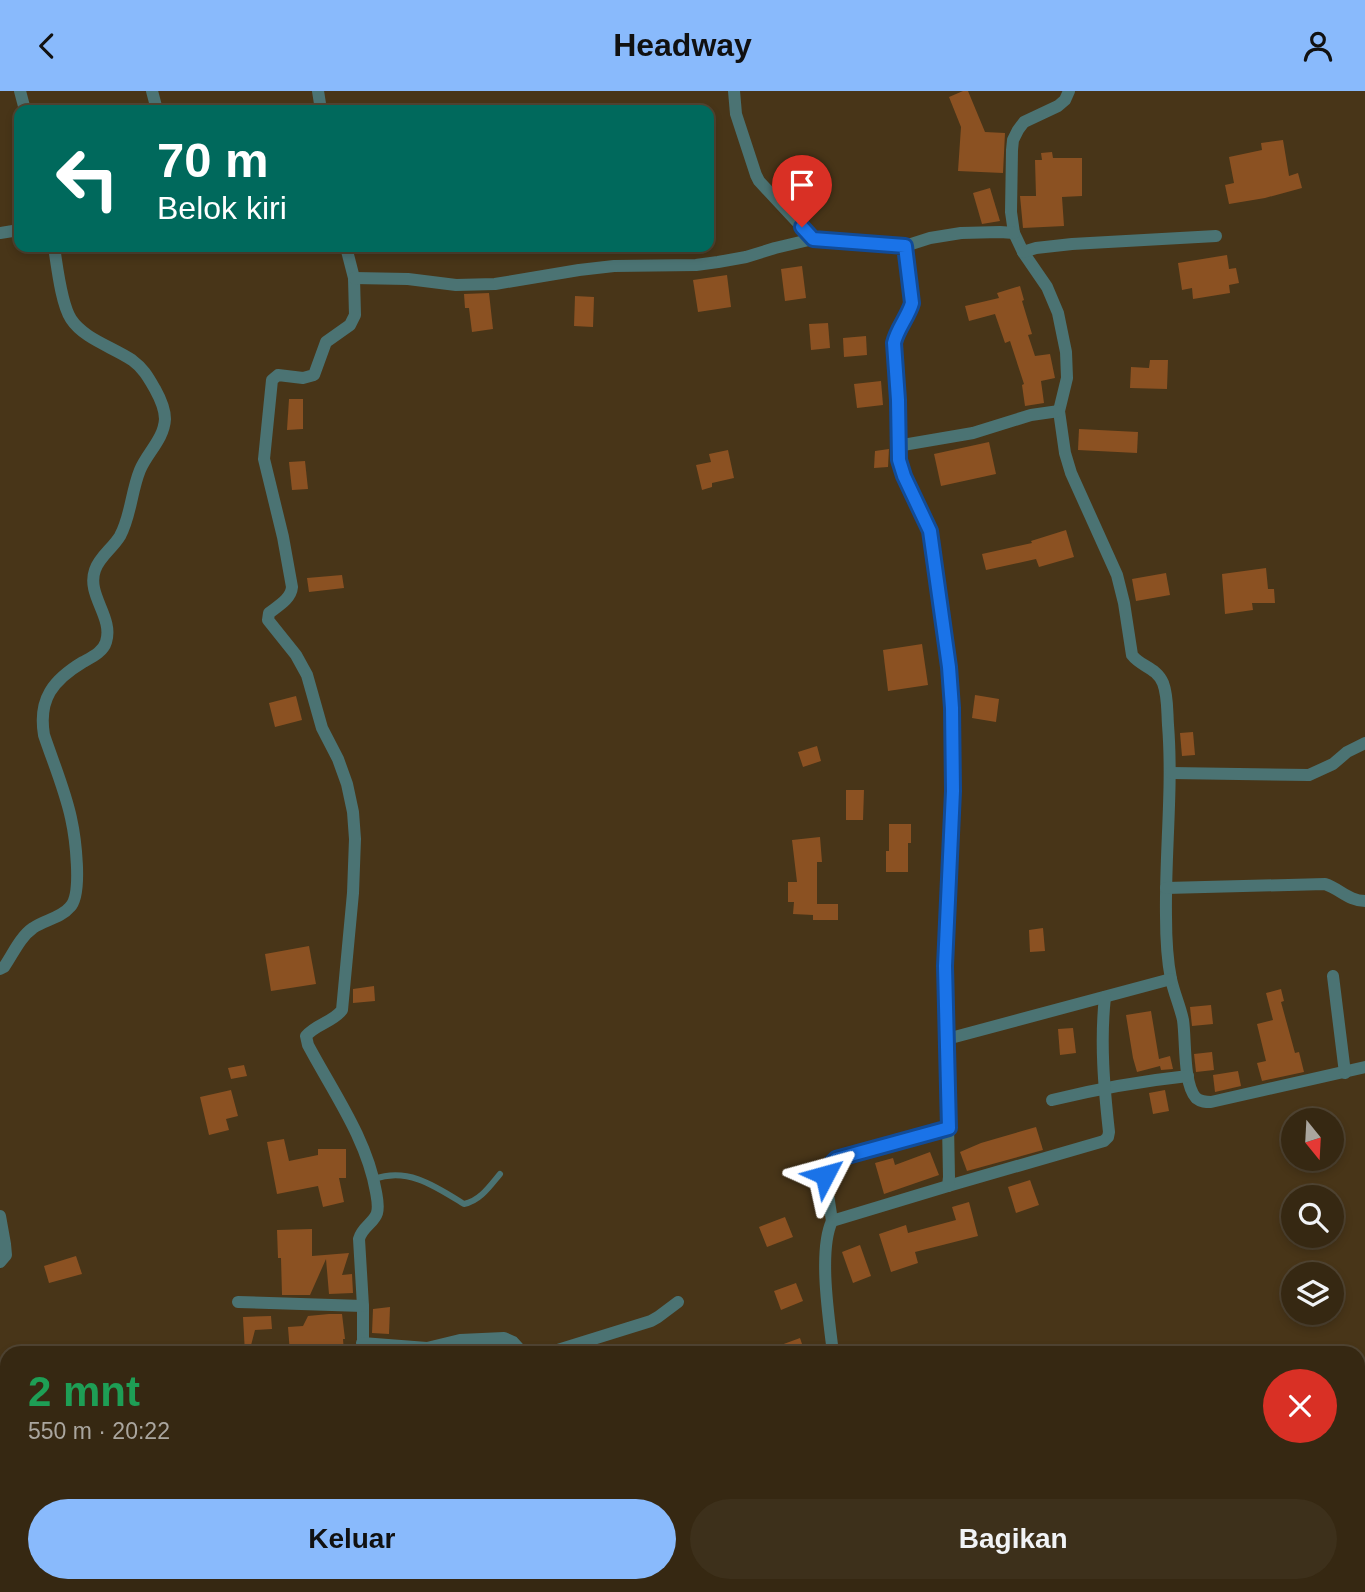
<!DOCTYPE html>
<html lang="id">
<meta charset="utf-8">
<style>
:root{--surface:#362812;--page:#3d301b;--text:#f1f3f6;--muted:#aaa69f;--line:#504432;--accent:#89bafc}
body{margin:0;font-family:Helvetica,sans-serif;background:var(--page);color:var(--text);height:100vh;display:flex;flex-direction:column;font-size:26px;white-space:nowrap}
*{box-sizing:border-box;margin:0}
p{font-size:23px;color:var(--muted)}
.icon{flex:none;width:38px;height:38px;fill:none;stroke:currentColor;stroke-width:2;stroke-linecap:round;stroke-linejoin:round}
.map{position:relative;flex:1;overflow:hidden}
.panel{position:absolute;left:0px;top:1255px;width:1365px;height:247px;display:flex;flex-direction:column;background:var(--surface);border-radius:21px 21px 0 0;box-shadow:0 4px 10px #0003,0 0 0 2px var(--line)}
.panel>*{flex:none}
.guide{position:absolute;left:14px;top:14px;width:700px;height:147px;border-radius:14px;box-shadow:0 4px 10px #0003,0 0 0 2px var(--line);background:#00695c;color:#fff;overflow:hidden}
.needle{width:46px;rotate:162deg}
.tools{position:absolute;left:1281px;top:1017px;display:grid;gap:14px}
.tools a{display:grid;place-items:center;width:63px;height:63px;border-radius:50%;background:var(--surface);box-shadow:0 4px 10px #0003,0 0 0 2px var(--line);font-size:35px}
.pin{position:absolute;display:grid;place-items:center;width:60px;height:60px;color:#fff;margin:-72px -30px;border-radius:50% 50% 50% 0;rotate:-45deg;box-shadow:0 0 7px #0007}
.pin .icon{rotate:45deg}
.me{position:absolute;width:77px;margin:-38px;rotate:51deg;stroke-linejoin:round;filter:drop-shadow(0 0 5px #0008)}
.turn{display:flex;align-items:center;gap:24px;height:147px;padding:0 28px;font-size:32px}
.turn .icon{width:91px;height:91px;stroke-width:2.5}
.turn b{display:block;font-size:49px;line-height:60px}
.round{display:grid;place-items:center;flex:none;width:74px;height:74px;border-radius:37px;background:var(--page)}
.headline{display:flex;align-items:center;justify-content:space-between;height:119px;padding:0 28px}
h1{font-size:42px;font-weight:700;line-height:52px;color:#1e9e55}
.action{display:flex;gap:14px;margin-top:auto;padding:14px 28px}
.action a{flex:1;height:80px;border-radius:42px;background:var(--accent);color:#111;font-size:28px;font-weight:700;line-height:80px;text-align:center}
.action a+a{background:var(--page);color:var(--text)}
header{display:flex;justify-content:space-between;align-items:center;height:91px;padding:0 28px;background:var(--accent);color:#111;font-size:32px;font-weight:700}
.map>svg:first-child{display:block}
</style>
<header><svg class="icon" aria-label="back" viewBox="0 0 24 24"><path d="M15 5l-7 7 7 7"/></svg>Headway<svg class="icon" aria-label="person" viewBox="0 0 24 24"><circle cx="12" cy="8" r="4"/><path d="M4 21q1-7 8-7t8 7"/></svg></header>
<div class="map">
<svg width="1365" height="1501" viewBox="0 0 1365 1501">
<rect width="100%" height="100%" fill="#483518"/>
<!-- building -->
<g fill="#8b5122">
<path d="M963,0H968L985,41L1005,42L1003,82L958,80L961,36L949,6Z"/>
<path d="M1283,49L1289,85L1298,82L1302,97L1265,107L1229,113L1225,94L1234,92L1229,66L1262,59L1261,52Z"/>
<path d="M1052,61L1053,67H1082V105L1062,106L1064,135L1023,137L1020,105H1036L1035,69H1042L1041,62Z"/>
<path d="M990,97L1000,130L982,133L973,102Z"/>
<path d="M1227,164L1229,178L1236,177L1239,192L1229,194L1230,202L1193,208L1192,197L1182,199L1178,172Z"/>
<path d="M802,175L806,207L785,210L781,178Z"/>
<path d="M727,184L731,216L698,221L693,189Z"/>
<path d="M1020,195L1024,209L1022,210L1032,243L1028,244L1035,265L1050,263L1055,287L1041,290L1044,312L1025,315L1022,294L1024,293L1010,250L1005,252L995,223L969,230L965,215L999,207L997,202Z"/>
<path d="M489,202L493,238L472,241L469,217H465L464,203Z"/>
<path d="M575,205L594,206L593,236L574,235Z"/>
<path d="M828,232L830,257L811,259L809,233Z"/>
<path d="M866,245L867,264L844,266L843,247Z"/>
<path d="M1150,269H1168L1167,298L1130,297L1131,276L1149,277Z"/>
<path d="M881,290L883,314L857,317L854,293Z"/>
<path d="M289,308H303V338L287,339Z"/>
<path d="M1079,338L1138,341L1137,362L1078,359Z"/>
<path d="M989,351L996,383L941,395L934,363Z"/>
<path d="M889,358L888,376L874,377L875,360Z"/>
<path d="M728,359L734,387L712,392V396L702,399L696,374L711,371L709,363Z"/>
<path d="M305,370L308,398L292,399L289,371Z"/>
<path d="M1066,439L1074,466L1039,476L1036,468L986,479L982,463L1032,452L1031,450Z"/>
<path d="M1266,477L1268,498H1274L1275,512H1252L1253,519L1225,523L1222,483Z"/>
<path d="M1166,482L1170,504L1136,510L1132,488Z"/>
<path d="M342,484L344,497L309,501L307,487Z"/>
<path d="M922,553L928,594L888,600L883,559Z"/>
<path d="M975,604L999,608L996,631L972,627Z"/>
<path d="M296,605L302,629L275,636L269,612Z"/>
<path d="M1193,641L1195,664L1182,665L1180,642Z"/>
<path d="M817,655L821,670L803,676L798,661Z"/>
<path d="M846,699H864L863,729H846Z"/>
<path d="M889,733H911V752H908V781H886V760H889Z"/>
<path d="M820,746L822,771H817V813H838V829H813V824L793,823L794,811H788V791H797L792,749Z"/>
<path d="M1043,837L1045,860L1030,861L1029,839Z"/>
<path d="M309,855L316,893L271,900L265,863Z"/>
<path d="M374,895L375,910L353,912V898Z"/>
<path d="M1281,898L1284,910L1281,911L1295,962L1299,961L1304,981L1262,990L1257,972L1266,970L1257,933L1273,929L1266,902Z"/>
<path d="M1211,914L1213,933L1192,935L1190,916Z"/>
<path d="M1151,920L1159,968L1170,965L1173,978L1161,979L1160,975L1137,981L1133,967L1126,924Z"/>
<path d="M1073,937L1076,962L1060,964L1058,938Z"/>
<path d="M1212,961L1214,979L1196,981L1194,963Z"/>
<path d="M244,974L247,985L231,988L228,977Z"/>
<path d="M1238,980L1241,995L1215,1001L1213,984Z"/>
<path d="M231,999L238,1025L226,1028L229,1039L209,1044L200,1006Z"/>
<path d="M1165,999L1169,1020L1153,1023L1149,1002Z"/>
<path d="M1036,1036L1043,1059L967,1080L960,1061L981,1052Z"/>
<path d="M284,1048L289,1070L318,1064V1058H346V1087H339L344,1111L323,1116L318,1095L277,1103L267,1051Z"/>
<path d="M930,1061L939,1084L884,1103L875,1072L893,1067L895,1074Z"/>
<path d="M1030,1089L1039,1114L1016,1122L1008,1096Z"/>
<path d="M969,1111L978,1145L915,1161L918,1172L891,1181L879,1143L906,1134L908,1142L956,1129L952,1116Z"/>
<path d="M785,1126L793,1146L767,1156L759,1136Z"/>
<path d="M312,1138V1165L349,1162L342,1184L352,1183L353,1202L329,1203L326,1168L310,1204H282L281,1167H278L277,1139Z"/>
<path d="M860,1154L871,1185L853,1192L842,1161Z"/>
<path d="M76,1165L82,1183L49,1192L44,1175Z"/>
<path d="M796,1192L803,1210L781,1219L774,1200Z"/>
<path d="M390,1216L389,1243L372,1242L373,1218Z"/>
<path d="M329,1223H342L345,1248H343L344,1262H290L288,1236L303,1235L308,1225Z"/>
<path d="M271,1225L272,1238L255,1239L249,1262H245L243,1226Z"/>
<path d="M800,1247L805,1262H762V1261Z"/>
</g>
<g fill="none" stroke-linecap="round" stroke-linejoin="round">
<!-- service -->
<path stroke="#4b7373" stroke-width="6" d="M374,1088C408,1076 435,1095 464,1113C480,1110 490,1095 500,1083"/>
<!-- minor -->
<g stroke="#4b7373" stroke-width="12">
<path d="M20,0L25,19"/>
<path d="M152,0L157,19"/>
<path d="M318,0L321,19"/>
<path d="M734,0L736,23L756,84L759,90L813,148"/>
<path d="M1069,0L1065,9L1058,15L1024,31L1018,39L1013,49L1012,59L1011,121L1014,142L1023,161L1047,196L1058,222L1066,261L1067,287L1059,320L1065,362L1071,382L1117,484L1124,512L1132,564C1141,576 1156,576 1163,592C1168,605 1167,620 1168,634C1173,697 1165,761 1166,825C1166,846 1167,868 1171,888C1174,902 1180,915 1183,929C1186,949 1183,993 1196,1007C1201,1011 1206,1011 1211,1011L1365,976"/>
<path d="M0,142L19,139"/>
<path d="M346,156L354,187L355,224L350,234L326,251L314,284L303,287L278,284L272,289L264,368L283,446L292,496C291,508 278,515 269,522L268,529L296,564L307,584L322,637L338,668L347,693L353,721L355,748L353,802L342,919C333,931 316,933 306,945L308,954C333,1001 367,1048 376,1101C377,1107 379,1115 377,1122C374,1132 362,1136 359,1148L363,1215V1262"/>
<path d="M1023,161L1036,157L1072,153L1216,145"/>
<path d="M354,187L408,188L456,194L495,193L579,179L614,175L696,174L718,171L746,166L775,157L813,148L905,155L930,147L961,142L1000,141L1014,142"/>
<path d="M897,355L973,342L1031,324L1059,320"/>
<path d="M1171,682L1309,684L1333,673L1347,661L1365,652"/>
<path d="M1166,797L1325,793C1340,798 1349,810 1365,810"/>
<path d="M0,878L4,876C13,863 20,846 33,837C44,829 61,827 70,816C83,803 75,745 71,727C65,699 53,671 44,644C38,608 53,589 83,571C92,566 103,561 106,551C114,526 86,504 95,479C99,466 113,457 120,445C131,425 131,401 140,379C147,362 164,348 165,328C165,317 160,307 155,298C148,286 143,277 132,269C113,256 84,248 71,228C61,213 57,174 54,156"/>
<path d="M1333,885L1345,982"/>
<path d="M947,948L1171,888"/>
<path d="M1052,1009C1097,998 1141,990 1188,985"/>
<path d="M948,1095L1104,1050L1108,1046L1109,1041C1104,996 1100,951 1105,906"/>
<path d="M0,1125L5,1153L6,1164L0,1171"/>
<path d="M832,1130L825,1084C827,1076 829,1072 836,1067L949,1036"/>
<path d="M238,1211L363,1215"/>
<path d="M362,1252L427,1257L460,1249L504,1247L513,1251L523,1262"/>
<path d="M548,1262L651,1230L658,1226L678,1211"/>
<path d="M833,1262C829,1228 818,1160 832,1130L948,1095L949,1086L945,875L953,700L952,617L949,576L930,440L904,385L899,369L898,309L894,252L895,246L912,212L905,155"/>
<path d="M1358,1420H1365"/>
<path d="M136,1494L137,1501"/>
<path d="M808,1494L810,1501"/>
<path d="M1046,1501L1047,1494"/>
</g>
</g>
<g fill="none" stroke-linecap="round" stroke-linejoin="round">
<!-- route casing -->
<g stroke="#114b97" stroke-width="18">
<path id="route" d="M802,136L813,148L905,155L912,212C908,226 897,238 894,252L898,309L899,369L904,385L930,440L949,576L952,617L953,700L945,875L949,1037L836,1068L827,1077L825,1084"/>
</g>
<!-- route -->
<use href="#route" stroke="#1a73e8" stroke-width="12"/>
</g>
</svg>
<div class="tools">
<a><svg class="needle" viewBox="-14 -14 28 28"><path d="M0-13l5 13h-10z" fill="#e53935"/><path d="M0 13l5-13h-10z" fill="#aaa69f"/></svg></a>
<a><svg class="icon" aria-label="search" viewBox="0 0 24 24"><circle cx="10" cy="10" r="6"/><path d="M15 15l6 6"/></svg></a>
<a><svg class="icon" aria-label="layers" viewBox="0 0 24 24"><path d="M12 4l9 5-9 5-9-5zM3 14l9 5 9-5"/></svg></a>
</div>
<div class="pin" style="left:802px;top:136px;background:#d93025"><svg class="icon" aria-label="arrive" viewBox="0 0 24 24"><path d="M6 21V4h12l-3 4 3 4H6"/></svg></div>
<svg class="me" style="left:825px;top:1084px" viewBox="-20 -20 40 40"><path d="M0-17L14 15 0 8-14 15z" fill="#1a73e8" stroke="#fff" stroke-width="4"/></svg>
<div class="guide">
<div class="turn"><svg class="icon" aria-label="left" viewBox="0 0 24 24"><path d="M17 20v-9H6M10 6l-5 5 5 5"/></svg><div><b>70 m</b>Belok kiri</div></div>
</div>
<section class="panel">
<div class="headline"><div><h1>2 mnt</h1><p>550 m · 20:22</p></div><a class="round" style="background:#d93025;color:#fff"><svg class="icon" aria-label="close" viewBox="0 0 24 24"><path d="M6 6l12 12M18 6L6 18"/></svg></a></div>
<div class="action"><a>Keluar</a><a>Bagikan</a></div>
</section>
</div>
